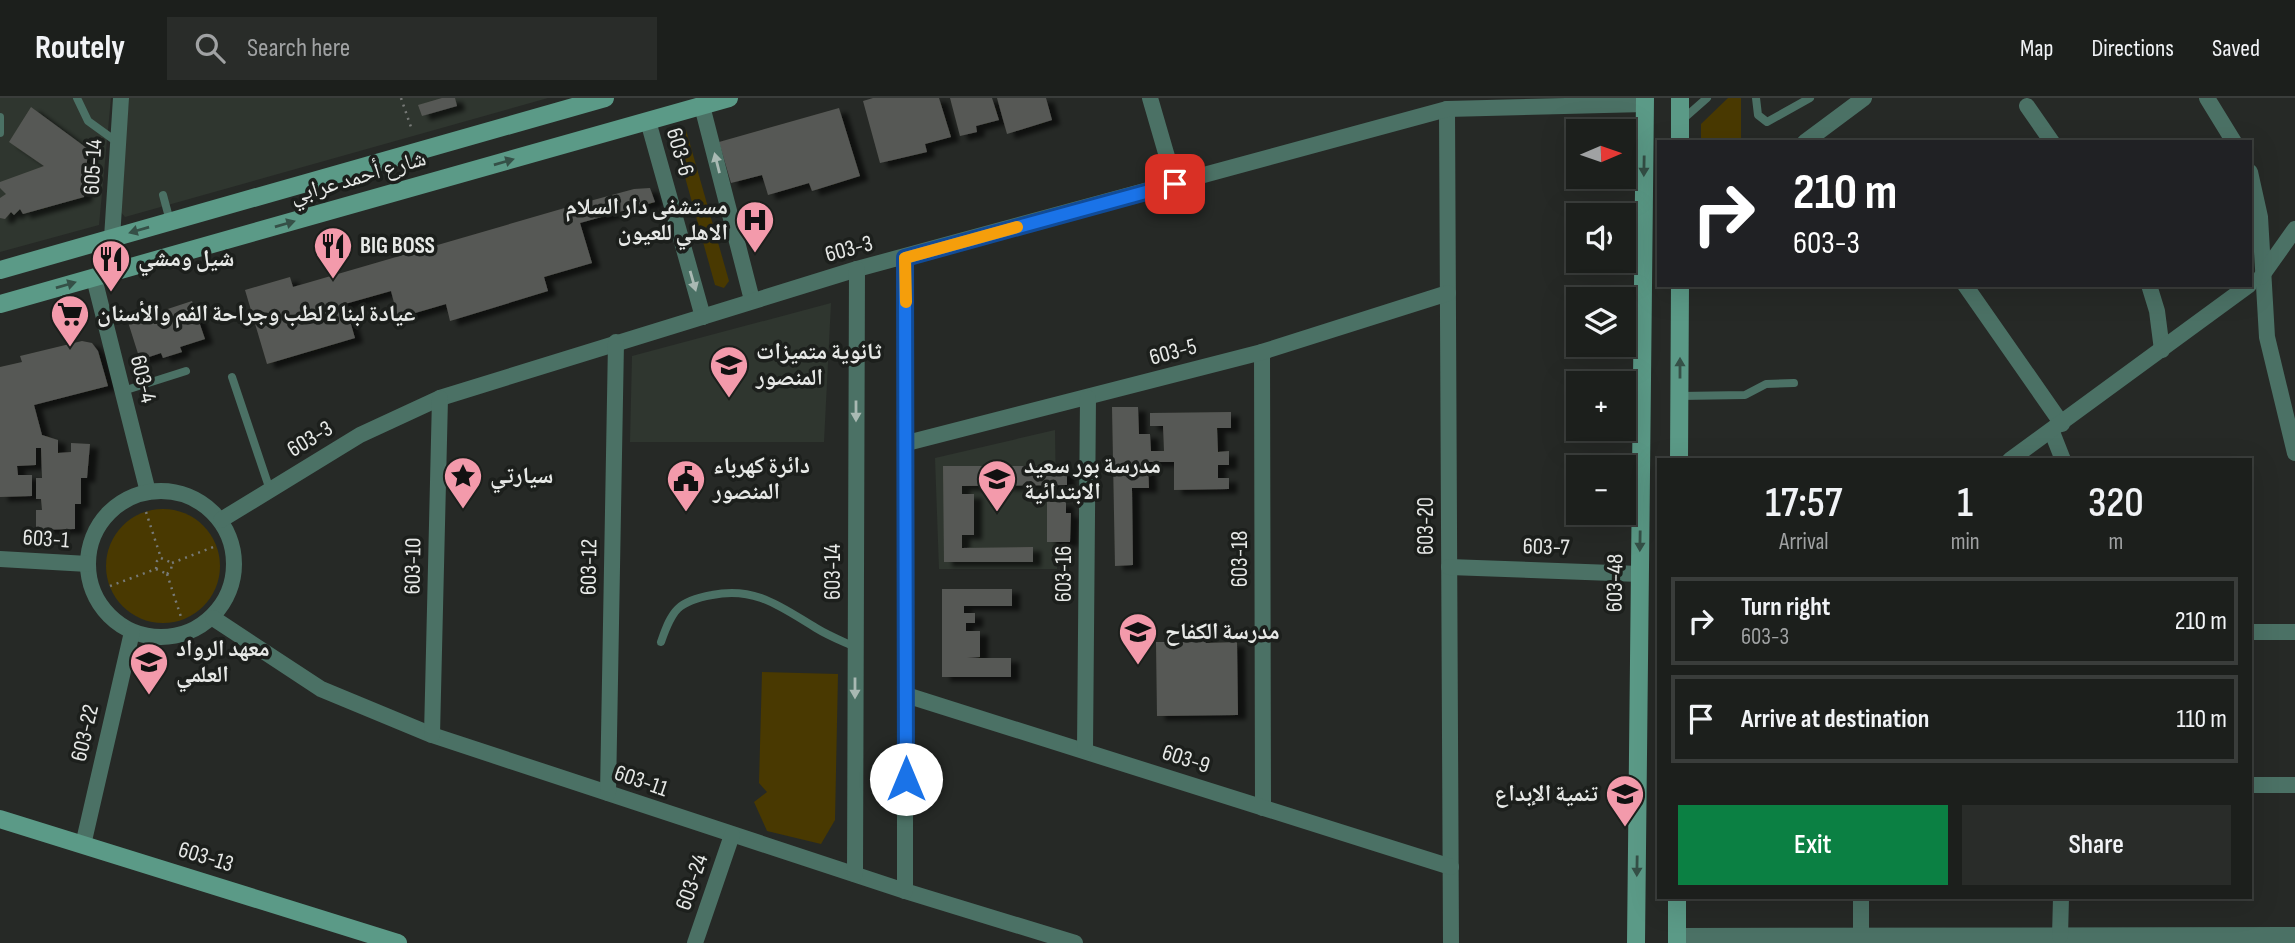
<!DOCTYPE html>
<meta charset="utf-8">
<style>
:root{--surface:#1c1f1c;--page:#292c29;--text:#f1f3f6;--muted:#a0a2a3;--line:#3a3d3b;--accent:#0b8043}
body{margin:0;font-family:"Sofia Sans Condensed","Noto Naskh Arabic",sans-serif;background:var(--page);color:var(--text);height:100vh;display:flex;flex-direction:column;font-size:26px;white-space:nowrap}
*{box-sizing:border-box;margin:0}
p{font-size:23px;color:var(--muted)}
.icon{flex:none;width:38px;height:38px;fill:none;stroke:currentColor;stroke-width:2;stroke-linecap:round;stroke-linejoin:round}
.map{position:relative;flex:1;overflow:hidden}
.sheet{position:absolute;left:1657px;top:360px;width:595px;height:441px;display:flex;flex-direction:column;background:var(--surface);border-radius:0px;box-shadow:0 7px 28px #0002,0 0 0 2px var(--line)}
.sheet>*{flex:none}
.guide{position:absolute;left:1657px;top:42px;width:595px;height:147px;border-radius:0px;box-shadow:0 7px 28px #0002,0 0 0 2px var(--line);background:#202124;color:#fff;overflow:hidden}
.needle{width:46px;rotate:88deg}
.tools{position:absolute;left:1566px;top:21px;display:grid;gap:14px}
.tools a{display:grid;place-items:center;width:70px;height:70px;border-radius:0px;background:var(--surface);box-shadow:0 7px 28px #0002,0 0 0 2px var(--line);font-size:35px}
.pin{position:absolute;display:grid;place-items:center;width:60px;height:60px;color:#fff;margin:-30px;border-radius:14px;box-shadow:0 4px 10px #0006}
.me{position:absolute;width:77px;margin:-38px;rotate:0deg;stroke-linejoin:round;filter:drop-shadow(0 0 5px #0008)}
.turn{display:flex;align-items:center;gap:24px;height:147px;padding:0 21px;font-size:32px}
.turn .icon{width:91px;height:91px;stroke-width:2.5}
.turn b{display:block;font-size:49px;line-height:60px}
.eta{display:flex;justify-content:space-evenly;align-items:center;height:119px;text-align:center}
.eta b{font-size:42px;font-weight:600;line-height:49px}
.primary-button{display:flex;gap:14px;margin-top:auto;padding:14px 21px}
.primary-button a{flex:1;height:80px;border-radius:0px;background:var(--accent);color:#fff;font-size:28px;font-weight:600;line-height:80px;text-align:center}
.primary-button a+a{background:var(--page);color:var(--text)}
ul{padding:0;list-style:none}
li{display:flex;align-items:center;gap:21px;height:88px;margin:0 14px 10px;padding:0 7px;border:4px solid var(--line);border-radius:0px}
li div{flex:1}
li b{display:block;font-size:26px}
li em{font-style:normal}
header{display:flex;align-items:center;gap:42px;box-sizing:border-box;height:98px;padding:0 35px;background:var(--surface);border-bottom:2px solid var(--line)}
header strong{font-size:33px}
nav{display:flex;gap:38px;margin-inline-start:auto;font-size:24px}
.search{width:490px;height:63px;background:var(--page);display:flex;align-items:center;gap:18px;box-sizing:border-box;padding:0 24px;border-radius:0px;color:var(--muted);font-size:26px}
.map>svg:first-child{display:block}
</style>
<header>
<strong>Routely</strong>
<div class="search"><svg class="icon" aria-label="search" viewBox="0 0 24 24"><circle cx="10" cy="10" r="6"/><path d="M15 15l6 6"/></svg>Search here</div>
<nav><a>Map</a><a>Directions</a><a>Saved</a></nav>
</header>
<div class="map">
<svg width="2295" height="845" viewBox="0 0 2295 845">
<defs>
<filter id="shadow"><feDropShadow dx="8" dy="4.5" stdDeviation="2" flood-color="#0009"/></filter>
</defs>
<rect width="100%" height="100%" fill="#262926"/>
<!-- built -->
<g fill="#2f362f">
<path d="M0,0H111L99,127L0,154Z"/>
<path d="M129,0H548L125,119L119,112Z"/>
<path d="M831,205L824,344H630L632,258Z"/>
<path d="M1055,332L1057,471H939L935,360Z"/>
</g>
<!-- green -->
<g fill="#493901">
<path d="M1728,0H1741V44H1701V26Z"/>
<path d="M679,28L686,32L729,183L724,190L715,187L673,36Z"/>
<circle cx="163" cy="468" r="57"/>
<path d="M762,574L838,576L835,722L821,746L767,733L754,704L767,694L759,685Z"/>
</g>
<!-- building -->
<g fill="#575854" filter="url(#shadow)">
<path d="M442,0H455L457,8L422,18L418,7Z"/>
<path d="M873,0H939L951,39L925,46L927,54L880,65L863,3Z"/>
<path d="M950,0H992L999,22L976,28L977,34L960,38Z"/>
<path d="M997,0H1046L1052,22L1007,36Z"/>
<path d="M31,9L88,51L84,99L23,116L20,111L14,117L11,114L5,121L0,120V100L6,96L0,90V84L44,68L9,44Z"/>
<path d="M839,10L860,78L812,93L809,85L768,97L762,77L731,85L719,44Z"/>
<path d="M650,90L655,104L580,125L592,165L544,179L548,193L450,223L446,206L398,220L391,193L345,206L355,240L267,266L245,192L290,179L293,189L575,107L634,91Z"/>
<path d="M192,203L205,241L180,249L182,254L163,260L161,255L140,262L128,224Z"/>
<path d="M82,243L92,245L98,253L108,288L34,307L42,337L58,342V355L71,354V345L90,346L87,380H81V406H75V431L36,432V412H42L41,401H36V380H42L41,350H36V367L17,368L18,377H32V398L0,399V269L22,264L20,258Z"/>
<path d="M1112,309H1138L1139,336H1150L1151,353H1164L1163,328H1150V315L1231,314V330H1217L1218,354L1229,353V367H1218V380H1229V391L1174,392V364H1148L1149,390H1132L1133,467L1115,468Z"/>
<path d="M943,368H1067V387L962,388V396H974V437H962V450L1033,449V464H944Z"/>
<path d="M1047,404H1066V415H1071L1070,444H1047Z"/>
<path d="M942,491H1012V508H964V515H975V525H966V533H980V559L967,560H1011V579H942Z"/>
<path d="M1194,530H1206V545L1237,544L1238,617L1157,618L1156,544H1194Z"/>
</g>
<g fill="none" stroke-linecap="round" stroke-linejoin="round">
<!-- path -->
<g stroke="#777a77" stroke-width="2.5" stroke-dasharray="2 5" stroke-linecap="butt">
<path d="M401,0L412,32"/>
<path d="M146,414L161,460"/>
<path d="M161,460L172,465"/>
<path d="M172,465L216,448"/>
<path d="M156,471L157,463L161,460"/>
<path d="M156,471L167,476"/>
<path d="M167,476L182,522"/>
<path d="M167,476L171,472L172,465"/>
<path d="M110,488L156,471"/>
</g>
<!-- lane -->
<g stroke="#4b7165" stroke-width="8">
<path d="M77,0L88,23L117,44"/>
<path d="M1756,0L1758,17L1767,24L1810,0"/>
<path d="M0,19V35"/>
<path d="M1682,22L1707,0"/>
<path d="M163,97L170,123"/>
<path d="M232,279L270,392"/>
<path d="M123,293L186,273"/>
<path d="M1680,298L1745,297L1766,286L1794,285"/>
<path d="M661,544C672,512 678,503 712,497C755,488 781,509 816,530C829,538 842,543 855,549"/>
</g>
<!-- street -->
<g stroke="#4b7165" stroke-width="16">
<path d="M1150,0L1175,86"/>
<path d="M2207,0L2234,44"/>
<path d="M702,8L752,202"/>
<path d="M2027,8L2052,44"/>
<path d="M1447,11L1451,845"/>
<path d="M648,23L703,219"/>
<path d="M1805,44L1864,0"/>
<path d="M2250,74L2260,119L2267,239L2295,355"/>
<path d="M112,140L121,0"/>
<path d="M2261,179L2295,131"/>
<path d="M94,180L148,394"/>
<path d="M1965,187L2062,326"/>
<path d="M2149,187L2157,213L2162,252"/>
<path d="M1262,254L1263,710"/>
<path d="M2052,334L2063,362"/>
<path d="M907,345L1262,254L1448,195"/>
<path d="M2010,362L2249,187"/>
<circle cx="161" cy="466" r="73"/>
<path d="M221,422L360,337L440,300L857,171L1447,11L1645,6"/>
<path d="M0,461L88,466"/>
<path d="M1449,469L1640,476"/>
<path d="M213,520L321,591L432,637L905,793L1075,845"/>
<path d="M2250,534H2295"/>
<path d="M906,597L1451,769"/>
<path d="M432,637L440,300"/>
<path d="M1085,652L1088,300"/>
<path d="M2250,687H2295"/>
<path d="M608,695L616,244"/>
<path d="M83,747L132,534"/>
<path d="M855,776L857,171"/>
<path d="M905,793V160"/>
<path d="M1861,800V838"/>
<path d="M1677,838L2295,837"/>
<path d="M2060,838L2061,800"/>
<path d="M695,845L732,737"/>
</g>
<!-- secondary -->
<g stroke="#5b9a87" stroke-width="18">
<path d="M1680,44V0"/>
<path d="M0,172L605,0"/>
<path d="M0,206L729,0"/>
<path d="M1679,362L1680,187"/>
<path d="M0,721L398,845"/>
<path d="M1636,845L1645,0"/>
<path d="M1677,845V800"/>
</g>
</g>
<!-- one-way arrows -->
<defs><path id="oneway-solid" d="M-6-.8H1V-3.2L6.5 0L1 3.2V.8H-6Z" transform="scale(1.75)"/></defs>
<g fill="#355047">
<use href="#oneway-solid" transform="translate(504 64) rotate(-16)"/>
<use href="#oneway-solid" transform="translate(1644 68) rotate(91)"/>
<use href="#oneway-solid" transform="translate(285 126) rotate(-16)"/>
<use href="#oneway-solid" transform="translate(139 132) rotate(164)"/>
<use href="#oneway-solid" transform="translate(66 187) rotate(-16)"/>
<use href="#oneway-solid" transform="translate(1680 270) rotate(-90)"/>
<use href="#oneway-solid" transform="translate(1640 443) rotate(91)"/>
<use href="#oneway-solid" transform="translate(1637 768) rotate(91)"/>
</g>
<g fill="#a9b9b3">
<use href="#oneway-solid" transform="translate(717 65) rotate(-104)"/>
<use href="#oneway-solid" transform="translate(693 183) rotate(74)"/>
<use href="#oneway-solid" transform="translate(856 313) rotate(90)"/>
<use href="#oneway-solid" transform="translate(855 590) rotate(90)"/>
</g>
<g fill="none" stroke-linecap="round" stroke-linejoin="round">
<!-- route casing -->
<g stroke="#114b97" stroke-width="18">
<path id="route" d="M906,681L905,160L1175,86"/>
</g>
<!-- route -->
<use href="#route" stroke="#1a73e8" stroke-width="12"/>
<!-- slow -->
<path stroke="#f59e0b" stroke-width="12" d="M906,204L905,160L1017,129"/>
</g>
<!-- icons -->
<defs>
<g id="hospital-pin" transform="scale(2.0125)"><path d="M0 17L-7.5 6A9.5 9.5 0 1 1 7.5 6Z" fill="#f39aab" stroke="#1c1f1c"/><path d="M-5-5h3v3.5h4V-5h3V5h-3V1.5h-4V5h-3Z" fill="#111"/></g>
<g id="restaurant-pin" transform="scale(2.0125)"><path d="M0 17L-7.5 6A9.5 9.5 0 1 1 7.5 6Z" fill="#f39aab" stroke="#1c1f1c"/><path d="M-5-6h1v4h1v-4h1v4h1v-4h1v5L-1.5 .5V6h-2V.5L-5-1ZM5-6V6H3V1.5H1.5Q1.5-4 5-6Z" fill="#111"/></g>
<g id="supermarket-pin" transform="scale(2.0125)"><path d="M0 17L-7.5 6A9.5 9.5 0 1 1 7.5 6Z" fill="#f39aab" stroke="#1c1f1c"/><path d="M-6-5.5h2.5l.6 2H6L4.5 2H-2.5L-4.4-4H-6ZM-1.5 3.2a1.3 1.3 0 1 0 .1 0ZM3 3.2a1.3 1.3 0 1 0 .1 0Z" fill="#111"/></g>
<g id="school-pin" transform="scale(2.0125)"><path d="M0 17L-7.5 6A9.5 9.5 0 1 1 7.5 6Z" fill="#f39aab" stroke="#1c1f1c"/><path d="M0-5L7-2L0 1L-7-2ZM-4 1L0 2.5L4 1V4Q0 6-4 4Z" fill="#111"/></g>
<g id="sight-pin" transform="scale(2.0125)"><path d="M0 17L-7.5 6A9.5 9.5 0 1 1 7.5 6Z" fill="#f39aab" stroke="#1c1f1c"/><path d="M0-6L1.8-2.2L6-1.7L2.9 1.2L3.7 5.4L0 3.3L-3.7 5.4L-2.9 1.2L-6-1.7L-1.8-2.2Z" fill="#111"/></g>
<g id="civic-pin" transform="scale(2.0125)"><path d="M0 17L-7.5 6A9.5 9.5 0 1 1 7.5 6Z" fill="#f39aab" stroke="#1c1f1c"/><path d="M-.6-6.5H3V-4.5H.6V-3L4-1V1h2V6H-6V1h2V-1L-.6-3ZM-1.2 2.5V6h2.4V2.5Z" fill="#111"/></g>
</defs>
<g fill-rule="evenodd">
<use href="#hospital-pin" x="755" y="122"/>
<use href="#restaurant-pin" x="333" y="148"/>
<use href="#restaurant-pin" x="111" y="161"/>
<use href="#supermarket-pin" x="70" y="216"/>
<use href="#school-pin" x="729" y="267"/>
<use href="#sight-pin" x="463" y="378"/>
<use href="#civic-pin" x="686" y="381"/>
<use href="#school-pin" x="997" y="381"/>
<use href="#school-pin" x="1138" y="534"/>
<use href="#school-pin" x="149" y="564"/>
<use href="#school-pin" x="1625" y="696"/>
</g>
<g text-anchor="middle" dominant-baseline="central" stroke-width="7" stroke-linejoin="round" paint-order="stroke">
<!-- street labels -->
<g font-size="23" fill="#e7e9e7" stroke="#1c1f1c">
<text transform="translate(680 54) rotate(74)">603-6</text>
<text transform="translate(93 69) rotate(-87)">605-14</text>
<text transform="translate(358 79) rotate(-16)">شارع أحمد عرابي</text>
<text transform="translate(849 151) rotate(-15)">603-3</text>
<text transform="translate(1173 254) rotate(-15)">603-5</text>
<text transform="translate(143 281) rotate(76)">603-4</text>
<text transform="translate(310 341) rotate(-31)">603-3</text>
<text transform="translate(1426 428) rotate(-90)">603-20</text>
<text transform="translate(46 441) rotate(4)">603-1</text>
<text transform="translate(1546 449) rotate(2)">603-7</text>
<text transform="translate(1240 461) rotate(-90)">603-18</text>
<text transform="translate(413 468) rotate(-89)">603-10</text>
<text transform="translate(589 469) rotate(-89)">603-12</text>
<text transform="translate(833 474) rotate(-90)">603-14</text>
<text transform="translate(1064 476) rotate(-90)">603-16</text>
<text transform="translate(1615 485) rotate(-89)">603-48</text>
<text transform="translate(85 635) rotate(-77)">603-22</text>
<text transform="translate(1186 661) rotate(18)">603-9</text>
<text transform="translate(641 683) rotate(19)">603-11</text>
<text transform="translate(206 759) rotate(17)">603-13</text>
<text transform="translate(692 784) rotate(-71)">603-24</text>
</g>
<!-- poi labels -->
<g font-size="23" font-weight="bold" fill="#e7e9e7" stroke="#1c1f1c" text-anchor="start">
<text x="728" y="109" text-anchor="end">مستشفى دار السلام<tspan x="728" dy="26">الاهلي للعيون</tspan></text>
<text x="360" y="148">BIG BOSS</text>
<text x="138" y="161">شيل ومشي</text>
<text x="97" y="216">عيادة لبنا 2 لطب وجراحة الفم والأسنان</text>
<text x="756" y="254">ثانوية متميزات<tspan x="756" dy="26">المنصور</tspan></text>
<text x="713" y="368">دائرة كهرباء<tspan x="713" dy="26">المنصور</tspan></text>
<text x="1024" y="368">مدرسة بور سعيد<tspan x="1024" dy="26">الابتدائية</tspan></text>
<text x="490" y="378">سيارتي</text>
<text x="1165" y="534">مدرسة الكفاح</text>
<text x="176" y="551">معهد الرواد<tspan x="176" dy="26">العلمي</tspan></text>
<text x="1598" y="696" text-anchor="end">تنمية الإبداع</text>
</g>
</g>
</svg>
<div class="tools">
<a><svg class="needle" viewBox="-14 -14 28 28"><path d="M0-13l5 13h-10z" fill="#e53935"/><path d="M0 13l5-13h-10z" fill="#a0a2a3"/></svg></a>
<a><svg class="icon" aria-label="sound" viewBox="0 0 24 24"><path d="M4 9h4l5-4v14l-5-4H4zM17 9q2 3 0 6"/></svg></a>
<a><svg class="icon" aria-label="layers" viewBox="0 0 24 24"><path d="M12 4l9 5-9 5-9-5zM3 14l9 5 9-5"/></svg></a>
<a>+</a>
<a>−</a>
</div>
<div class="pin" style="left:1175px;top:86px;background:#d93025"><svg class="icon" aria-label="arrive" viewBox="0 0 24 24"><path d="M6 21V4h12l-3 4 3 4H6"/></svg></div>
<svg class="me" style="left:906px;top:681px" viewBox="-20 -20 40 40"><circle r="19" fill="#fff"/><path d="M0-13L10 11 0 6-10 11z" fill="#1a73e8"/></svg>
<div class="guide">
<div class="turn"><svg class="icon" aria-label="right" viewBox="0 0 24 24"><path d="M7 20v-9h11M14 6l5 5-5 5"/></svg><div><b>210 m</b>603-3</div></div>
</div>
<section class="sheet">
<div class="eta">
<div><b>17:57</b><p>Arrival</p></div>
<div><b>1</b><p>min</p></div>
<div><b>320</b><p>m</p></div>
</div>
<ul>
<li><svg class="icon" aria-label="right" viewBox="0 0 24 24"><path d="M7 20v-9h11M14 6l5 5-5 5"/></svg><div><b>Turn right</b><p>603-3</p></div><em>210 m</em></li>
<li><svg class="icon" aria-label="arrive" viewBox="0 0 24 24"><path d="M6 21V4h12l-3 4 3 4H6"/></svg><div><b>Arrive at destination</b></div><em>110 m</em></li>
</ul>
<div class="primary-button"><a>Exit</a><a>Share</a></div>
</section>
</div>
